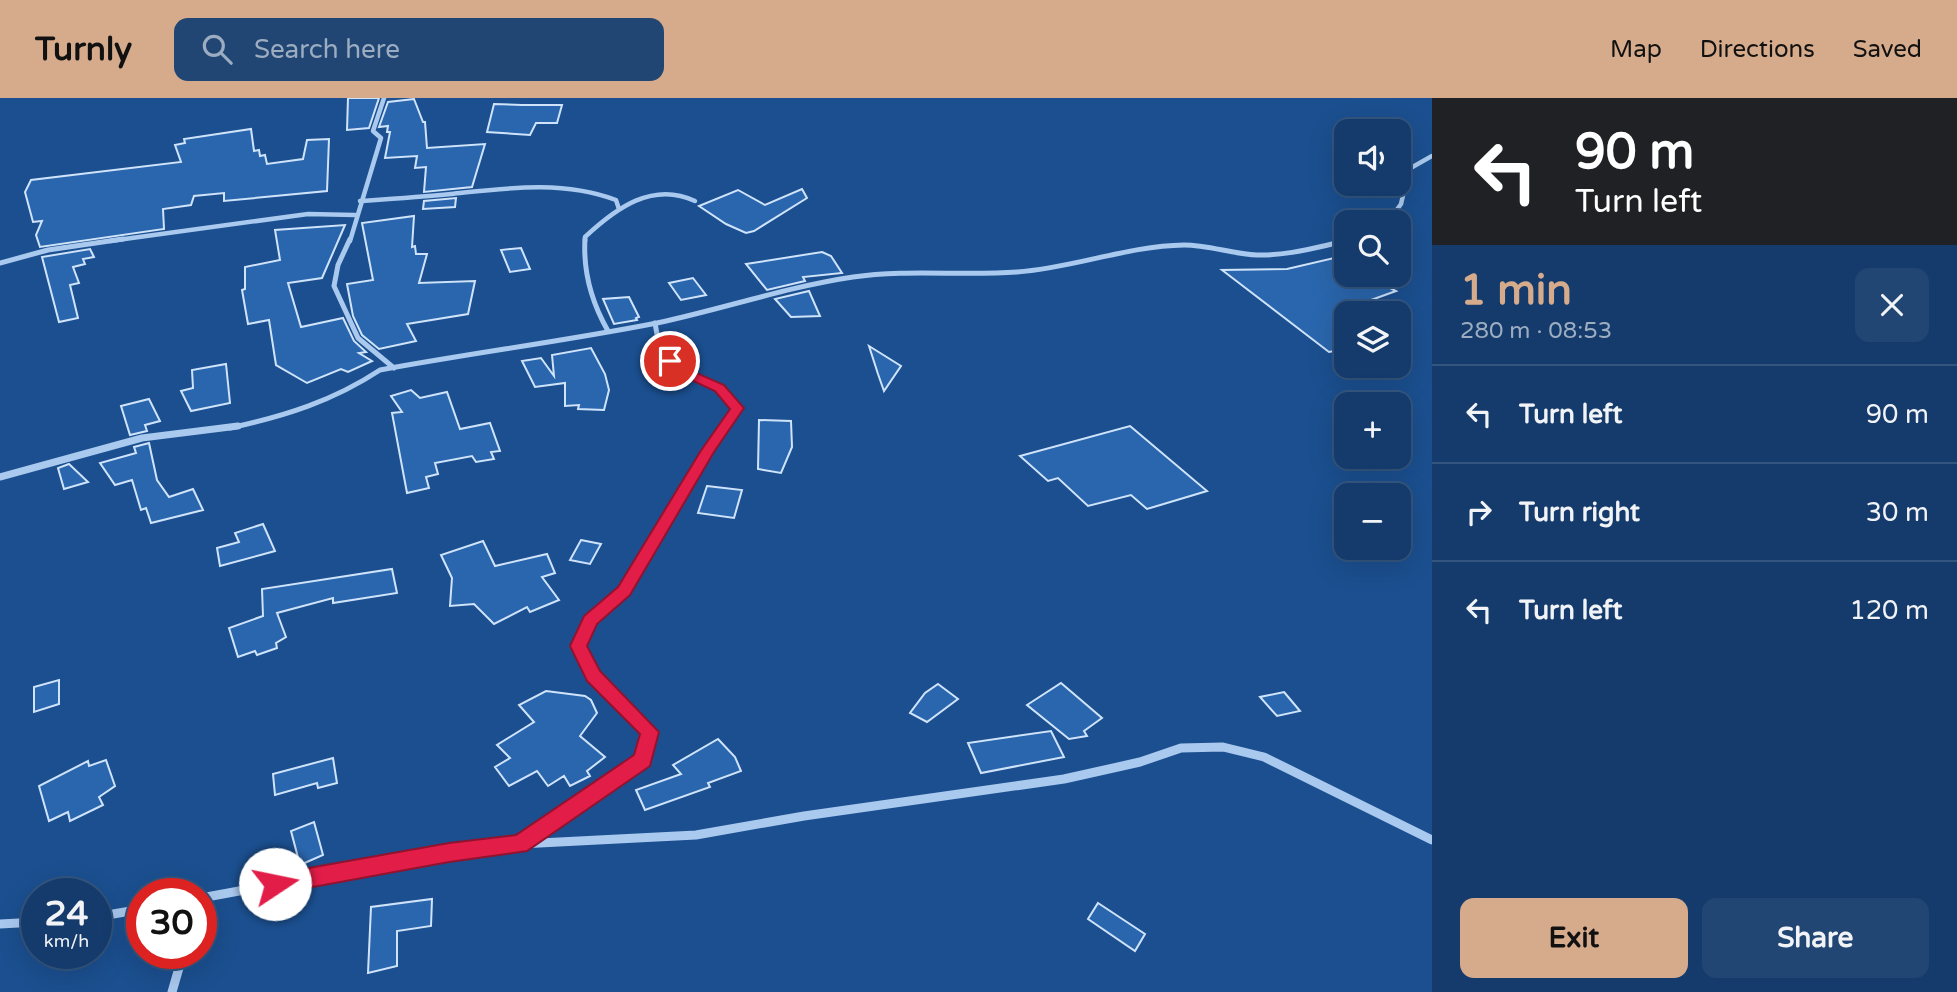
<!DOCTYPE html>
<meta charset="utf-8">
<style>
:root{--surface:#143b6b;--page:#214673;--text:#f1f3f6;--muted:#9dadc1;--line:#33557e;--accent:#d6ab8b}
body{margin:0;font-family:"Varela Round",sans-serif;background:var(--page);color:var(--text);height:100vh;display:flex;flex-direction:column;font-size:26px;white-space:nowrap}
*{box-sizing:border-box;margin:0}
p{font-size:23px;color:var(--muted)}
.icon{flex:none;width:38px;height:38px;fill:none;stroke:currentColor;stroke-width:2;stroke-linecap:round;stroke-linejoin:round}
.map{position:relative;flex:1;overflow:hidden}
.side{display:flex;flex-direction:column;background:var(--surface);width:525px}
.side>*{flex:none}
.top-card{background:#202124;color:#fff;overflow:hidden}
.controls{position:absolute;left:1334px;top:21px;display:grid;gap:14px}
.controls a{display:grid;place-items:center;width:77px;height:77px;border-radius:14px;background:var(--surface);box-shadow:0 7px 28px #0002,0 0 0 2px var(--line);font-size:35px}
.speed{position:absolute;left:21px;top:780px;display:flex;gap:14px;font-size:35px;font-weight:700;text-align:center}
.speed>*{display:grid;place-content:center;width:91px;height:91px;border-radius:50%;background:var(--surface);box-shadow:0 7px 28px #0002,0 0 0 2px var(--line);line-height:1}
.speed small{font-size:18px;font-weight:400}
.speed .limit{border:10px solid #d22;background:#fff;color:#111}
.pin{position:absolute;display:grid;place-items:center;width:60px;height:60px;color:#fff;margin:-30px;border:4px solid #fff;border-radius:50%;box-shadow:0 2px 7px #0007}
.me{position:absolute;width:77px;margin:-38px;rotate:79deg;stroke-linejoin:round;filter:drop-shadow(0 0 5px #0008)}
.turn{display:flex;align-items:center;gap:24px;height:147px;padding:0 28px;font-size:32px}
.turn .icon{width:91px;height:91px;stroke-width:2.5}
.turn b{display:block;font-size:49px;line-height:60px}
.round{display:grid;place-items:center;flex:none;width:74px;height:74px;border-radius:14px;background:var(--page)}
.overview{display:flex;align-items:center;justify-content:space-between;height:119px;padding:0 28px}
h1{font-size:42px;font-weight:700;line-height:52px;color:var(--accent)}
.cta{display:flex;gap:14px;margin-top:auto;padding:14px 28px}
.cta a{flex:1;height:80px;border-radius:14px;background:var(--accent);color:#111;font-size:28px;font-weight:700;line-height:80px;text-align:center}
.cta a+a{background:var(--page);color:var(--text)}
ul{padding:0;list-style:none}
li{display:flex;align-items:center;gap:21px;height:98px;padding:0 28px;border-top:2px solid var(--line)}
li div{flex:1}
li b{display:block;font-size:26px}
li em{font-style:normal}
header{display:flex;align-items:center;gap:42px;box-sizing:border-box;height:98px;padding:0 35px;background:var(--accent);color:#111}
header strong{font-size:33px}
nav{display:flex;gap:38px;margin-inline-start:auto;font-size:24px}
.search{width:490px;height:63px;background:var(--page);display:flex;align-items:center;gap:18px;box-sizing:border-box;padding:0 24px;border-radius:14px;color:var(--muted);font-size:26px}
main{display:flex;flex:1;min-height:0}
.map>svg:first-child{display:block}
</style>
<header>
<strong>Turnly</strong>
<div class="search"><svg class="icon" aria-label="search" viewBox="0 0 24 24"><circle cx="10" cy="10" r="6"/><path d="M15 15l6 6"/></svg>Search here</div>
<nav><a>Map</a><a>Directions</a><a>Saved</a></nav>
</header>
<main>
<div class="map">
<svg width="1432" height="894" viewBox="0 0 1432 894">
<rect width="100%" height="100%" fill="#1b4f8f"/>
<!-- building -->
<g fill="#2a66ad" stroke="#cfe3fa" stroke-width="2">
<path d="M348,0H379L369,30L347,32Z"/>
<path d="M414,1L423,24H425L427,50L485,46L472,89L424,94L426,69L415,70L417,58L385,60L390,34H387L388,28L379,29L388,4Z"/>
<path d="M494,6L522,7H562L557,25H536L530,37L487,34Z"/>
<path d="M251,31L254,53L259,52L260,58L265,57L267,66L303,61L307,42L329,41L327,93L224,103V95L194,98L191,107L163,111L164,131L40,149L36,137L42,123L33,124L25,94L31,82L181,64L175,47L185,45L184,41Z"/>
<path d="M802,91L807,100L754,133L746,135L726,126L699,108L738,92L765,107Z"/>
<path d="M456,100L455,109L423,111L424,103Z"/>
<path d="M414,118L412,149L415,148L416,156H427L419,185L475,183L468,216L407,226L416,243L379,251L362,237L353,218L347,186L373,182L362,125Z"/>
<path d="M345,127L322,180L288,185L301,229L343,220L354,243L366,254L359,255L372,263L348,274L341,271L307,285L276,267L269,222L248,226L242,192L245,191V169L280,162L275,132Z"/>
<path d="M521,150L530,171L510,174L501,152Z"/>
<path d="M90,151L94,159L83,161L85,166L73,169L79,185L70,187L78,220L59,224L42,159Z"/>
<path d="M822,154L831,158L842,175L803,179L805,183L767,192L746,166Z"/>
<path d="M1334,160L1346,167V177H1365L1396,193L1371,202L1392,215H1346V251L1329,254L1222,172L1287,171Z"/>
<path d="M693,180L706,197L681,202L669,185Z"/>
<path d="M809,193L820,218L791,219L775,201Z"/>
<path d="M629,199L639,219L636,220L637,222L614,226L603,201Z"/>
<path d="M869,248L901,268L884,293L878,276Z"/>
<path d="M591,250L605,276L609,292L604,312L578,311L579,307L565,308V285L535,289L522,263L541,260L554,278L552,257Z"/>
<path d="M226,266L230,305L191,313L181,293L193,290L192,272Z"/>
<path d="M411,292L420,300L447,294L460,331L490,325L500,353L491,354L494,361L476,364L472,358L435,365L438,376L426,379L429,390L407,395L392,315L402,314L391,298Z"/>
<path d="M149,301L160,323L145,327L147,333L130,337L121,308Z"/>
<path d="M759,322L791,323L792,349L781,375L758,371Z"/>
<path d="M1130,328L1207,393L1147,411L1131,397L1088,408L1058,380L1048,383L1020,358Z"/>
<path d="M149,345L157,382L169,399L193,391L203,412L151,425L146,410L141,412L132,382L115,387L100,365L136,355L134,349Z"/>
<path d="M69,366L88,384L64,391L58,370Z"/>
<path d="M707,388L742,392L734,420L698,415Z"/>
<path d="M263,426L275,453L220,468L217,450L239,444L235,435Z"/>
<path d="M581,442L601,446L590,466L570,462Z"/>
<path d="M483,443L495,468L547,456L555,475L542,479L559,502L530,514L527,509L494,526L474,506L450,508L452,480L441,457Z"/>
<path d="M392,471L397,495L333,505V500L277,515L286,539L276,545L277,550L257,557L255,553L238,559L229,530L263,518L262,491Z"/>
<path d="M59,582V606L34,614V589Z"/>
<path d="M1061,585L1102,620L1084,633L1087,638L1069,641L1027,607Z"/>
<path d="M938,586L958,601L927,624L910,615L925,595Z"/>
<path d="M546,593L585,598L591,602L597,615L580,638L605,659L587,673L590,678L570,688L564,678L548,688L537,673L509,688L495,669L510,660L497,647L534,624L519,607Z"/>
<path d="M1284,594L1300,613L1277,618L1260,599Z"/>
<path d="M1051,633L1064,659L981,675L968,645Z"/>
<path d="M718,641L735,659L741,673L708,685L710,689L645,712L636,692L681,676L673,667Z"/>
<path d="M333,660L337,685L318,690L317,685L275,697L273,676Z"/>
<path d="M106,662L115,688L99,699L103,707L70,723L68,714L49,723L39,688L88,663L89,668Z"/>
<path d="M314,724L323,757L300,767L291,733Z"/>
<path d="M432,801L431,828L397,833V868L368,875L371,809Z"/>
<path d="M1098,805L1145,836L1135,853L1088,821Z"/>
</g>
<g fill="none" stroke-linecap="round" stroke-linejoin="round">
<!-- street-far3 -->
<g stroke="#a9c9ee" stroke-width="4.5">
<path d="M360,103C390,101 421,99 451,96C508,90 562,82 616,102L619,111"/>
<path d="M1388,124L1401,106L1409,71L1432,58"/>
<path d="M110,143L308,116L355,117"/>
<path d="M350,143L381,40L373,33L384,0"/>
<path d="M585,143V139C616,110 653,83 695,103"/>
</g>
<!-- street-far2 -->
<g stroke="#a9c9ee" stroke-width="5">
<path d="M350,141L338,167L334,188L358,240L394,270"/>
<path d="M585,141C583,174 592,205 608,233"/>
<path d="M0,165L48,152L123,141"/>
<path d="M655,225L660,253L681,273L719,290L737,310L724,330"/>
<path d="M230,330C285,318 333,303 380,272C472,255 565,243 657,225C723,211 786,189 853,179C907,171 962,178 1017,174C1073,170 1127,148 1184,147C1208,147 1233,156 1257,157C1287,158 1317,149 1346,143"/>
</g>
<!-- street-far1 -->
<g stroke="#a9c9ee" stroke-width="7">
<path d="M0,379L142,340L238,328"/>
<path d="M591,574L579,548L590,522L624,493L725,328"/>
</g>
<!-- street -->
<g stroke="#a9c9ee" stroke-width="9">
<path d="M522,745L643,662L650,634L590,572"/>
<path d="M201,800L449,754L520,746L696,737L804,718L1064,681L1140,664L1181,650L1223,649L1264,659L1432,742"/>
<path d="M96,819L142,811"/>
<path d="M0,826L37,824"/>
<path d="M172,894L183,856"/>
</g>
</g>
<!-- route -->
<path fill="#e11d48" stroke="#92132f" stroke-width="2" d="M670,259L685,270L724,287L744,310L714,354L630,497L597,526L587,548L600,573L659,634L650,668L527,753L449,764L275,796L267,793L264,786L267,779L275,776L449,745L516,737L634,657L640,636L587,583L570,548L584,518L618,489L700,354L730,311L715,293L676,275L664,263Z"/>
</svg>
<div class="controls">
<a><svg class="icon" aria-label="sound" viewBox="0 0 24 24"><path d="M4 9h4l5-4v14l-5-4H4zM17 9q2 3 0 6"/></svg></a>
<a><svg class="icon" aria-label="search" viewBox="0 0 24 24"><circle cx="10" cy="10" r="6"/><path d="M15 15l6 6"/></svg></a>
<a><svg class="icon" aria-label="layers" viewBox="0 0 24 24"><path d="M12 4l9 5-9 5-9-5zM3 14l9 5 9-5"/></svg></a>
<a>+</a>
<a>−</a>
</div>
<div class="speed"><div>24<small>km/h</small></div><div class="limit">30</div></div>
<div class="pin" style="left:670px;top:263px;background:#d93025"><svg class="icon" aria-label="arrive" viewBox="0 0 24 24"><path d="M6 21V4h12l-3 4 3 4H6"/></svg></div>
<svg class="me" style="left:275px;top:786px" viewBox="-20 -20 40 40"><circle r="19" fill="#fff"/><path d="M0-13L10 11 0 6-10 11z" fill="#e11d48"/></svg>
</div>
<section class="side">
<div class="top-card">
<div class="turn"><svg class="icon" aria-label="left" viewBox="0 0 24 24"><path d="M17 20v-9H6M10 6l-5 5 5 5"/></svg><div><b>90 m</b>Turn left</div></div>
</div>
<div class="overview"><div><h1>1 min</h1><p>280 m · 08:53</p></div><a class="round"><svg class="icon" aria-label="close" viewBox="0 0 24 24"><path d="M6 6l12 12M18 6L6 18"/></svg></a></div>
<ul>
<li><svg class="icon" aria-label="left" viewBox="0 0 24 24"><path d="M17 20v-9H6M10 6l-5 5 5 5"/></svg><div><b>Turn left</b></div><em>90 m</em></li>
<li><svg class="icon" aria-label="right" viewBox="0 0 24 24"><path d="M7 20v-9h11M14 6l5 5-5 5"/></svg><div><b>Turn right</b></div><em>30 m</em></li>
<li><svg class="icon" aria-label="left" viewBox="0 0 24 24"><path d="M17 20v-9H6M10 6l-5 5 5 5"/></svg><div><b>Turn left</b></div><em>120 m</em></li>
</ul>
<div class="cta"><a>Exit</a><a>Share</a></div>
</section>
</main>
